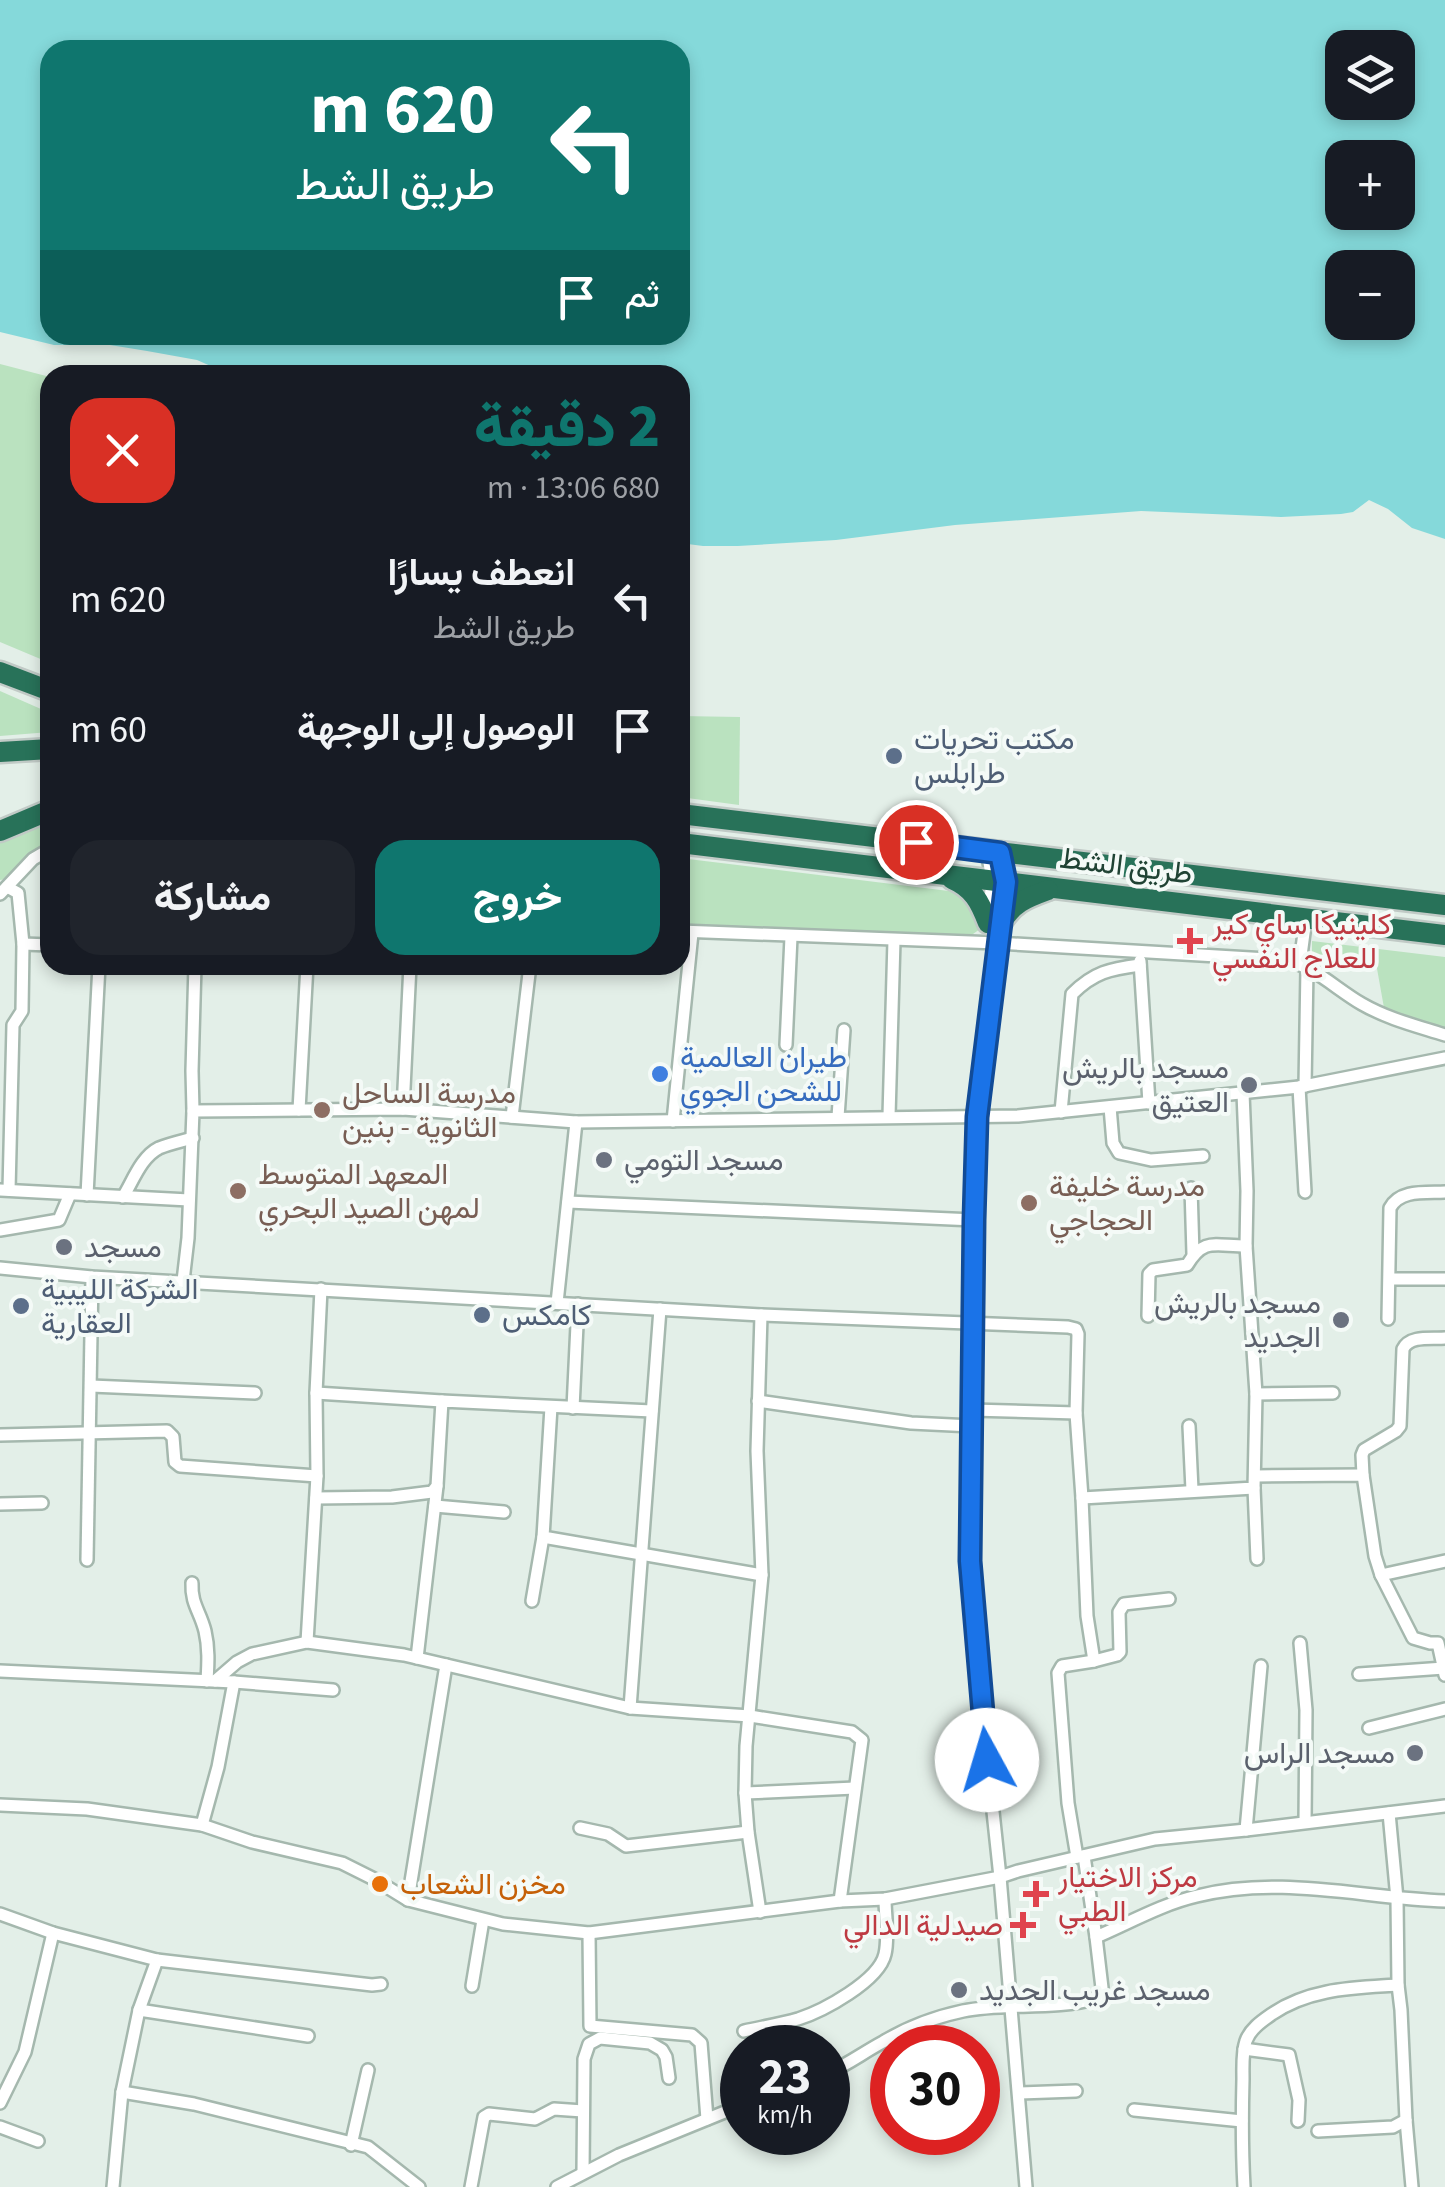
<!DOCTYPE html>
<html lang="ar">
<meta charset="utf-8">
<style>
:root{--surface:#171b24;--page:#20242c;--text:#f1f3f6;--muted:#9ea1a6;--accent:#0f766e}
body{margin:0;font-family:"Source Sans 3",Vazirmatn,sans-serif;background:var(--page);color:var(--text);direction:rtl;height:100vh;display:flex;flex-direction:column;font-size:38px;white-space:nowrap}
*{box-sizing:border-box;margin:0}
p{font-size:32px;color:var(--muted)}
.icon{flex:none;width:55px;height:55px;fill:none;stroke:currentColor;stroke-width:2;stroke-linecap:round;stroke-linejoin:round}
.map{position:relative;flex:1;overflow:hidden;direction:ltr}
.details{position:absolute;left:40px;top:365px;width:650px;height:610px;display:flex;flex-direction:column;background:var(--surface);border-radius:30px;box-shadow:0 5px 15px #0003;direction:rtl}
.details>*{flex:none}
.guide{position:absolute;left:40px;top:40px;width:650px;height:305px;border-radius:30px;box-shadow:0 5px 15px #0003;direction:rtl;background:#0f766e;color:#fff;overflow:hidden}
.fabs{position:absolute;left:1325px;top:30px;display:grid;gap:20px}
.fabs a{display:grid;place-items:center;width:90px;height:90px;border-radius:20px;background:var(--surface);box-shadow:0 5px 15px #0003;font-size:50px}
.speed{position:absolute;left:720px;top:2025px;display:flex;gap:20px;font-size:50px;font-weight:700;text-align:center}
.speed>*{display:grid;place-content:center;width:130px;height:130px;border-radius:50%;background:var(--surface);box-shadow:0 5px 15px #0003;line-height:1}
.speed small{font-size:25px;font-weight:400}
.speed .limit{border:15px solid #d22;background:#fff;color:#111}
.pin{position:absolute;display:grid;place-items:center;width:85px;height:85px;color:#fff;margin:-42px;border:5px solid #fff;border-radius:50%;box-shadow:0 2px 10px #0007}
.me{position:absolute;width:110px;margin:-55px;rotate:354deg;stroke-linejoin:round;filter:drop-shadow(0 0 8px #0008)}
.turn{display:flex;align-items:center;gap:35px;height:210px;padding:0 30px;font-size:45px}
.turn .icon{width:130px;height:130px;stroke-width:2.5}
.turn b{display:block;font-size:70px;line-height:85px}
.then{display:flex;align-items:center;height:95px;padding:0 30px;background:#0003;gap:20px;font-size:38px}
.round{display:grid;place-items:center;flex:none;width:105px;height:105px;border-radius:30px;background:var(--page)}
.headline{display:flex;align-items:center;justify-content:space-between;height:170px;padding:0 30px}
h1{font-size:60px;font-weight:800;line-height:75px;color:var(--accent)}
.button{display:flex;gap:20px;margin-top:auto;padding:20px 30px}
.button a{flex:1;height:115px;border-radius:30px;background:var(--accent);color:#fff;font-size:40px;font-weight:800;line-height:115px;text-align:center}
.button a+a{background:var(--page);color:var(--text)}
ul{padding:0;list-style:none}
li{display:flex;align-items:center;gap:30px;height:130px;padding:0 30px}
li div{flex:1}
li b{display:block;font-size:38px}
li em{font-style:normal}
.map>svg:first-child{display:block}
</style>
<div class="map">
<svg width="1445" height="2187" viewBox="0 0 1445 2187">
<rect width="100%" height="100%" fill="#e3efe8"/>
<!-- green -->
<g fill="#bae2bf">
<path d="M0,364L50,377V663L0,642Z"/>
<path d="M0,691L50,713V732L0,736Z"/>
<path d="M680,716L740,717L739,805L680,797Z"/>
<path d="M50,821V841L23,860L6,879L0,880V843Z"/>
<path d="M680,858L965,893L980,917V929L973,934L953,936L746,930L680,925Z"/>
<path d="M1312,941L1445,957V1029L1386,1019L1376,963L1312,955Z"/>
</g>
<!-- water -->
<path fill="#85d9da" fill-rule="evenodd" d="M0,0H1445V539L1412,528L1388,509L1369,500L1353,512L1341,514L1281,517L1141,511L955,525L836,540L738,546H703L680,543V375H231L197,360L147,351L110,345H54L0,332ZM1342,48H1398V102H1342ZM50,50H680V335H50ZM1342,158H1398V212H1342ZM1342,268H1398V322H1342Z"/>
<g fill="none" stroke-linecap="round" stroke-linejoin="round">
<!-- street casing -->
<g stroke="#a5b8ae" stroke-width="16">
<g id="street">
<path d="M987,851L992,880L988,918"/>
<path d="M999,853L1005,882L977,1117L972,1325L971,1561L979,1681L1000,1877L1026,2187"/>
<path d="M7,887L18,893L23,944L22,1011L13,1025L9,1190"/>
<path d="M0,894L33,859L50,849"/>
<path d="M680,931L997,943L1285,960C1314,966 1336,989 1362,1004C1388,1019 1417,1026 1445,1035"/>
<path d="M23,944L50,945"/>
<path d="M1140,961L1149,1103"/>
<path d="M1300,963L1306,918"/>
<path d="M786,1045L791,937"/>
<path d="M1305,1086L1307,968"/>
<path d="M1299,1087L1305,1192"/>
<path d="M1110,1107L1113,1143L1119,1153L1151,1160L1203,1156"/>
<path d="M403,1109L410,965"/>
<path d="M299,1110L307,965"/>
<path d="M193,1111L192,1071L195,965"/>
<path d="M1061,1112L1072,994C1094,972 1110,969 1140,965"/>
<path d="M889,1116L894,940"/>
<path d="M512,1117L530,965"/>
<path d="M838,1117L844,1030"/>
<path d="M673,1121L692,933"/>
<path d="M1191,1188L1193,1254"/>
<path d="M0,1190L189,1200"/>
<path d="M87,1195L99,965"/>
<path d="M123,1197C133,1181 141,1157 159,1148C169,1144 182,1141 193,1138"/>
<path d="M568,1202L974,1220"/>
<path d="M0,1230L59,1220L70,1194"/>
<path d="M0,1268L92,1277L761,1315L1068,1327L1076,1329L1078,1334L1076,1413L1082,1498L1254,1488L1256,1394L1246,1246L1247,1191L1243,1093"/>
<path d="M1390,1279H1445"/>
<path d="M183,1281L188,1238L193,1111L403,1109L576,1122L1018,1116L1299,1087L1445,1058"/>
<path d="M557,1303L576,1122"/>
<path d="M1148,1316L1149,1274L1153,1270L1187,1265C1204,1237 1215,1246 1246,1246"/>
<path d="M1388,1319L1390,1208C1400,1189 1426,1193 1445,1192"/>
<path d="M91,1386L255,1393"/>
<path d="M316,1393L442,1401"/>
<path d="M1256,1394L1333,1393"/>
<path d="M758,1401L911,1423L972,1426"/>
<path d="M551,1407L543,1537L762,1575"/>
<path d="M573,1408L578,1304"/>
<path d="M972,1410L1076,1413"/>
<path d="M1189,1426L1192,1490"/>
<path d="M0,1435L167,1431L173,1437L175,1462L180,1466L317,1476"/>
<path d="M1363,1475L1362,1455L1364,1450L1396,1431L1400,1426L1403,1349C1410,1335 1431,1339 1445,1338"/>
<path d="M1256,1476L1363,1475L1375,1556L1381,1575L1413,1638L1430,1643H1438L1445,1675"/>
<path d="M1254,1488L1257,1559"/>
<path d="M316,1498L392,1497L432,1492L437,1486L442,1401L652,1411"/>
<path d="M1082,1498L1087,1616L1094,1661L1117,1655L1120,1652L1119,1612L1124,1604L1169,1599"/>
<path d="M0,1504L42,1503"/>
<path d="M435,1506L504,1512"/>
<path d="M87,1560L92,1277"/>
<path d="M1381,1575L1445,1561"/>
<path d="M192,1583C191,1604 200,1611 205,1631C209,1648 208,1664 207,1681"/>
<path d="M532,1601L543,1537"/>
<path d="M307,1642L317,1476L316,1393L321,1289"/>
<path d="M1300,1643L1306,1710L1305,1822"/>
<path d="M417,1658L437,1486"/>
<path d="M0,1671L234,1682L333,1690"/>
<path d="M1359,1674L1444,1668"/>
<path d="M215,1681L237,1662L252,1654L307,1642L404,1655L630,1708L750,1716L852,1732L862,1740L840,1901"/>
<path d="M630,1708L660,1309"/>
<path d="M1369,1728L1445,1709"/>
<path d="M745,1793L855,1788"/>
<path d="M0,1805L87,1809L202,1825L252,1842L342,1863L374,1879L408,1900L503,1924L589,1933L840,1901L885,1899L1000,1877L1018,1871L1155,1839L1246,1830L1445,1806"/>
<path d="M1389,1813L1397,1899L1398,1985L1401,2010L1406,2120L1412,2187"/>
<path d="M202,1825L218,1767L234,1682"/>
<path d="M580,1828L608,1834L626,1846L748,1832"/>
<path d="M1246,1830L1261,1666"/>
<path d="M1084,1856L1096,1937C1129,1923 1162,1904 1197,1896C1281,1875 1361,1898 1445,1901"/>
<path d="M1077,1857L1068,1803L1058,1673L1062,1666L1094,1661"/>
<path d="M408,1900L446,1665"/>
<path d="M760,1912L748,1832L745,1793L746,1746L762,1575L757,1451L761,1315"/>
<path d="M0,1914L53,1933L157,1960L372,1985L381,1984"/>
<path d="M589,1933L590,2026L692,2035L701,2043L707,2119"/>
<path d="M472,1986L483,1920"/>
<path d="M139,2010L308,2036"/>
<path d="M744,2031C762,2027 781,2024 798,2019C823,2011 879,1981 885,1954C889,1937 885,1916 885,1899"/>
<path d="M1244,2049L1289,2055L1299,2100L1298,2121"/>
<path d="M828,2073C847,2065 864,2052 883,2042C908,2027 935,2017 963,2011C1007,2002 1053,2011 1097,1998L1102,1988L1096,1937"/>
<path d="M122,2092L194,2104L368,2147L419,2187"/>
<path d="M1020,2093L1076,2091"/>
<path d="M0,2103L25,2052L53,1933"/>
<path d="M1134,2110L1242,2121"/>
<path d="M0,2127L38,2141"/>
<path d="M1318,2131L1393,2127L1406,2120"/>
<path d="M351,2145L368,2070"/>
<path d="M583,2172L584,2059L589,2044L600,2038L650,2043L662,2050L666,2057L669,2078"/>
<path d="M113,2187L122,2092L139,2010L157,1960"/>
<path d="M471,2187L484,2117L489,2114L535,2119L554,2109L583,2111"/>
<path d="M557,2187L619,2155L742,2105"/>
<path d="M1244,2187C1242,2151 1242,2115 1243,2079C1243,2067 1242,2052 1246,2041C1250,2029 1262,2021 1272,2014C1310,1988 1354,1988 1398,1985"/>
</g>
</g>
<!-- highway casing -->
<g stroke="#c1cac6" stroke-width="25">
<g id="highway">
<path d="M0,672L50,691"/>
<path d="M0,752L50,749"/>
<path d="M680,814L1445,905"/>
<path d="M0,831L50,810"/>
<path d="M680,843L1445,935"/>
<path d="M952,879C973,888 980,902 988,923"/>
<path d="M1000,925C1012,903 1026,898 1048,890"/>
</g>
</g>
<!-- street -->
<use href="#street" stroke="#fff" stroke-width="11"/>
<!-- highway -->
<use href="#highway" stroke="#287259" stroke-width="20"/>
</g>
<g fill="none" stroke-linecap="round" stroke-linejoin="round">
<!-- route casing -->
<g stroke="#114b97" stroke-width="25">
<path id="route" d="M916,842L1000,853L1006,882L977,1117L974,1220L970,1561L987,1760"/>
</g>
<!-- route -->
<use href="#route" stroke="#1a73e8" stroke-width="18"/>
</g>
<!-- markers -->
<g fill="#5c6f8a" stroke="#f4faf7" stroke-width="4">
<circle cx="894" cy="756" r="10"/>
<circle cx="21" cy="1306" r="10"/>
<circle cx="482" cy="1315" r="10"/>
</g>
<g fill="#e0444e" stroke="#f4faf7" stroke-width="4">
<path d="M1185 926h10v10h10v10h-10v10h-10v-10h-10v-10h10z"/>
<path d="M1031 1879h10v10h10v10h-10v10h-10v-10h-10v-10h10z"/>
<path d="M1018 1910h10v10h10v10h-10v10h-10v-10h-10v-10h10z"/>
</g>
<circle fill="#3f7fe0" stroke="#f4faf7" stroke-width="4" cx="660" cy="1074" r="10"/>
<g fill="#6b7280" stroke="#f4faf7" stroke-width="4">
<circle cx="1249" cy="1085" r="10"/>
<circle cx="604" cy="1160" r="10"/>
<circle cx="64" cy="1247" r="10"/>
<circle cx="1341" cy="1320" r="10"/>
<circle cx="1415" cy="1753" r="10"/>
<circle cx="959" cy="1990" r="10"/>
</g>
<g fill="#8d6e63" stroke="#f4faf7" stroke-width="4">
<circle cx="322" cy="1110" r="10"/>
<circle cx="238" cy="1191" r="10"/>
<circle cx="1029" cy="1203" r="10"/>
</g>
<circle fill="#e8710a" stroke="#f4faf7" stroke-width="4" cx="380" cy="1884" r="10"/>
<g text-anchor="middle" dominant-baseline="central" stroke-width="8" stroke-linejoin="round" paint-order="stroke">
<!-- service labels -->
<g font-size="30" fill="#4e5e75" stroke="#f4faf7" text-anchor="start">
<text x="914" y="739">مكتب تحريات<tspan x="914" dy="34">طرابلس</tspan></text>
<text x="41" y="1289">الشركة الليبية<tspan x="41" dy="34">العقارية</tspan></text>
<text x="502" y="1315">كامكس</text>
</g>
<!-- street labels -->
<g font-size="30" fill="#204334" stroke="#f4faf7">
<text transform="translate(1126 866) rotate(7)">طريق الشط</text>
</g>
<!-- health labels -->
<g font-size="30" fill="#be3a42" stroke="#f4faf7" text-anchor="start">
<text x="1212" y="924">كلينيكا ساي كير<tspan x="1212" dy="34">للعلاج النفسي</tspan></text>
<text x="1058" y="1877">مركز الاختيار<tspan x="1058" dy="34">الطبي</tspan></text>
<text x="1003" y="1925" text-anchor="end">صيدلية الدالي</text>
</g>
<!-- shop labels -->
<g font-size="30" fill="#366cbe" stroke="#f4faf7" text-anchor="start">
<text x="680" y="1057">طيران العالمية<tspan x="680" dy="34">للشحن الجوي</tspan></text>
</g>
<!-- worship labels -->
<g font-size="30" fill="#5b616d" stroke="#f4faf7" text-anchor="end">
<text x="1229" y="1068">مسجد بالريش<tspan x="1229" dy="34">العتيق</tspan></text>
<text x="624" y="1160" text-anchor="start">مسجد التومي</text>
<text x="84" y="1247" text-anchor="start">مسجد</text>
<text x="1321" y="1303">مسجد بالريش<tspan x="1321" dy="34">الجديد</tspan></text>
<text x="1395" y="1753">مسجد الراس</text>
<text x="979" y="1990" text-anchor="start">مسجد غريب الجديد</text>
</g>
<!-- education labels -->
<g font-size="30" fill="#785e54" stroke="#f4faf7" text-anchor="start">
<text x="342" y="1093">مدرسة الساحل<tspan x="342" dy="34">الثانوية - بنين</tspan></text>
<text x="258" y="1174">المعهد المتوسط<tspan x="258" dy="34">لمهن الصيد البحري</tspan></text>
<text x="1049" y="1186">مدرسة خليفة<tspan x="1049" dy="34">الحجاجي</tspan></text>
</g>
<!-- food labels -->
<g font-size="30" fill="#c56008" stroke="#f4faf7" text-anchor="start">
<text x="400" y="1884">مخزن الشعاب</text>
</g>
</g>
</svg>
<div class="fabs">
<a><svg class="icon" aria-label="layers" viewBox="0 0 24 24"><path d="M12 4l9 5-9 5-9-5zM3 14l9 5 9-5"/></svg></a>
<a>+</a>
<a>−</a>
</div>
<div class="speed"><div>23<small>km/h</small></div><div class="limit">30</div></div>
<div class="pin" style="left:916px;top:842px;background:#d93025"><svg class="icon" aria-label="arrive" viewBox="0 0 24 24"><path d="M6 21V4h12l-3 4 3 4H6"/></svg></div>
<svg class="me" style="left:987px;top:1760px" viewBox="-20 -20 40 40"><circle r="19" fill="#fff"/><path d="M0-13L10 11 0 6-10 11z" fill="#1a73e8"/></svg>
<div class="guide">
<div class="turn"><svg class="icon" aria-label="left" viewBox="0 0 24 24"><path d="M17 20v-9H6M10 6l-5 5 5 5"/></svg><div><b>620 m</b>طريق الشط</div></div>
<div class="then">ثم<svg class="icon" aria-label="arrive" viewBox="0 0 24 24"><path d="M6 21V4h12l-3 4 3 4H6"/></svg></div>
</div>
<section class="details">
<div class="headline"><div><h1>2 دقيقة</h1><p>680 m · 13:06</p></div><a class="round" style="background:#d93025;color:#fff"><svg class="icon" aria-label="close" viewBox="0 0 24 24"><path d="M6 6l12 12M18 6L6 18"/></svg></a></div>
<ul>
<li><svg class="icon" aria-label="left" viewBox="0 0 24 24"><path d="M17 20v-9H6M10 6l-5 5 5 5"/></svg><div><b>انعطف يسارًا</b><p>طريق الشط</p></div><em>620 m</em></li>
<li><svg class="icon" aria-label="arrive" viewBox="0 0 24 24"><path d="M6 21V4h12l-3 4 3 4H6"/></svg><div><b>الوصول إلى الوجهة</b></div><em>60 m</em></li>
</ul>
<div class="button"><a>خروج</a><a>مشاركة</a></div>
</section>
</div>
